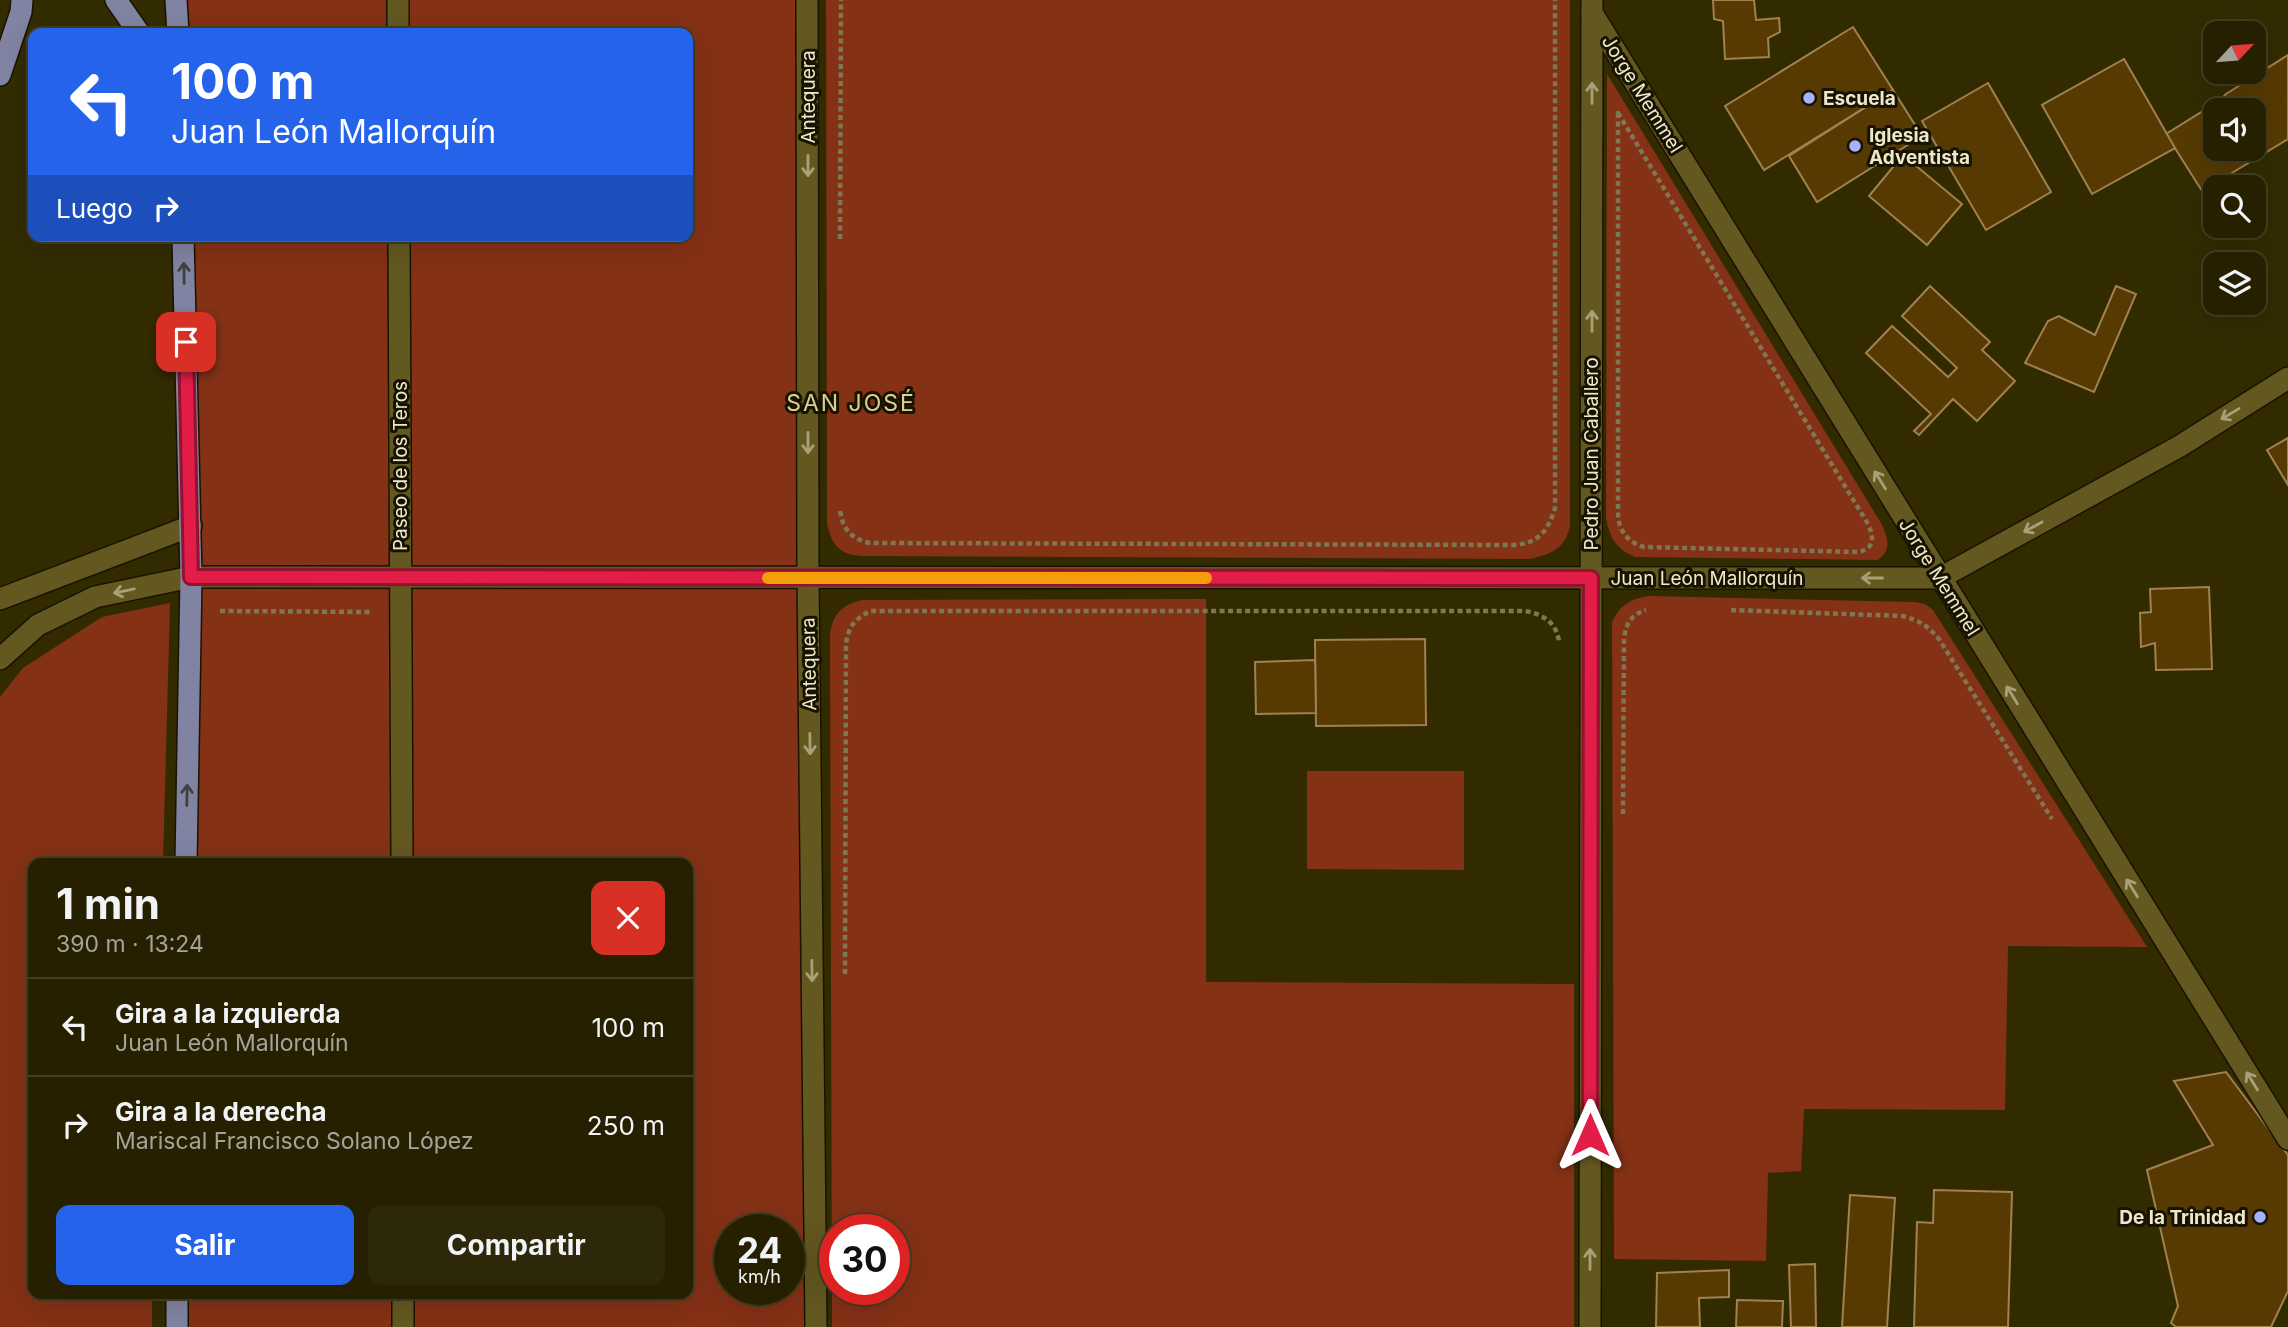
<!DOCTYPE html>
<html lang="es">
<meta charset="utf-8">
<style>
:root{--surface:#262000;--page:#2e280a;--text:#f1f3f6;--muted:#a4a399;--line:#423e22;--accent:#2563eb}
body{margin:0;font-family:Inter,sans-serif;background:var(--page);color:var(--text);height:100vh;display:flex;flex-direction:column;font-size:26px;white-space:nowrap}
*{box-sizing:border-box;margin:0}
p{font-size:23px;color:var(--muted)}
.icon{flex:none;width:38px;height:38px;fill:none;stroke:currentColor;stroke-width:2;stroke-linecap:round;stroke-linejoin:round}
.map{position:relative;flex:1;overflow:hidden}
.sheet{position:absolute;left:28px;top:858px;width:665px;height:441px;display:flex;flex-direction:column;background:var(--surface);border-radius:14px;box-shadow:0 7px 28px #0002,0 0 0 2px var(--line)}
.sheet>*{flex:none}
.banner{position:absolute;left:28px;top:28px;width:665px;height:214px;border-radius:14px;box-shadow:0 7px 28px #0002,0 0 0 2px var(--line);background:#2563eb;color:#fff;overflow:hidden}
.needle{width:46px;rotate:64deg}
.controls{position:absolute;left:2203px;top:21px;display:grid;gap:14px}
.controls a{display:grid;place-items:center;width:63px;height:63px;border-radius:14px;background:var(--surface);box-shadow:0 7px 28px #0002,0 0 0 2px var(--line);font-size:35px}
.speed{position:absolute;left:714px;top:1214px;display:flex;gap:14px;font-size:35px;font-weight:700;text-align:center}
.speed>*{display:grid;place-content:center;width:91px;height:91px;border-radius:50%;background:var(--surface);box-shadow:0 7px 28px #0002,0 0 0 2px var(--line);line-height:1}
.speed small{font-size:18px;font-weight:400}
.speed .limit{border:10px solid #d22;background:#fff;color:#111}
.pin{position:absolute;display:grid;place-items:center;width:60px;height:60px;color:#fff;margin:-30px;border-radius:14px;box-shadow:0 4px 10px #0006}
.me{position:absolute;width:77px;margin:-38px;rotate:0deg;stroke-linejoin:round;filter:drop-shadow(0 0 5px #0008)}
.turn{display:flex;align-items:center;gap:24px;height:147px;padding:0 28px;font-size:32px}
.turn .icon{width:91px;height:91px;stroke-width:2.5}
.turn b{display:block;font-size:49px;line-height:60px}
.then{display:flex;align-items:center;height:66px;padding:0 28px;background:#0003;gap:14px;font-size:26px}
.round{display:grid;place-items:center;flex:none;width:74px;height:74px;border-radius:14px;background:var(--page)}
.head{display:flex;align-items:center;justify-content:space-between;height:119px;padding:0 28px}
h1{font-size:42px;font-weight:700;line-height:52px}
.action{display:flex;gap:14px;margin-top:auto;padding:14px 28px}
.action a{flex:1;height:80px;border-radius:14px;background:var(--accent);color:#fff;font-size:28px;font-weight:700;line-height:80px;text-align:center}
.action a+a{background:var(--page);color:var(--text)}
ul{padding:0;list-style:none}
li{display:flex;align-items:center;gap:21px;height:98px;padding:0 28px;border-top:2px solid var(--line)}
li div{flex:1}
li b{display:block;font-size:26px}
li em{font-style:normal}
.map>svg:first-child{display:block}
</style>
<div class="map">
<svg width="2288" height="1327" viewBox="0 0 2288 1327">
<rect width="100%" height="100%" fill="#332b00"/>
<!-- green -->
<g fill="#843116" fill-rule="evenodd">
<path d="M176,0H807L816,1327H177V1293H688V863H186L183,236H688V33H178ZM730,1230H789V1290H730Z"/>
<path d="M826,0H1570V525C1566,548 1552,554 1530,559L861,556C839,554 833,546 827,525Z"/>
<path d="M1607,74L1881,523C1888,538 1892,549 1878,560L1635,557C1616,549 1609,537 1606,517Z"/>
<path d="M1650,596L1915,602L1925,604L1933,610L2147,947L2008,946L2005,1110L1804,1109L1801,1171L1768,1173L1766,1261L1614,1259L1612,622C1620,605 1631,598 1650,596Z"/>
<path d="M1206,599V982L1574,984V1327H832L830,633C834,613 842,605 862,600ZM894,1230V1290H835V1230Z"/>
<path d="M170,603L163,863H33V1293H152V1327H0V697L23,668L102,617Z"/>
<path d="M1307,771H1464V870L1307,869Z"/>
</g>
<!-- building -->
<g fill="#563a02" stroke="#a08150" stroke-width="2" fill-rule="evenodd">
<path d="M1713,0H1754L1756,20L1779,18L1780,32L1768,38L1769,57L1725,59L1723,21L1714,19Z"/>
<path d="M1853,27L1893,90L1764,170L1725,106Z"/>
<path d="M2288,55V139L2202,191L2166,134L2203,111L2212,108L2226,94ZM2216,110H2254V149H2216Z"/>
<path d="M2124,59L2175,148L2092,194L2042,105Z"/>
<path d="M1988,83L2051,192L1986,230L1922,121Z"/>
<path d="M1893,90L1922,136L1817,202L1789,156Z"/>
<path d="M1903,155L1962,204L1927,245L1869,196Z"/>
<path d="M1930,286L1990,342L1982,350L2015,381L1977,421L1953,399L1919,435L1914,431L1931,414L1866,353L1892,326L1948,377L1957,368L1902,316Z"/>
<path d="M2116,286L2136,294L2094,392L2025,363L2048,321L2059,316L2095,335Z"/>
<path d="M2288,438V485L2267,450Z"/>
<path d="M2209,587L2212,669L2156,670L2155,643L2141,647L2140,613L2151,612L2150,589Z"/>
<path d="M1425,639L1426,725L1316,726L1315,640Z"/>
<path d="M1315,660L1316,713L1256,714L1255,662Z"/>
<path d="M2226,1072L2288,1155V1291L2271,1327H2176L2171,1323L2178,1306L2147,1170L2213,1145L2174,1081Z"/>
<path d="M1934,1190L2012,1192L2008,1327H1914L1917,1222L1933,1223Z"/>
<path d="M1850,1195L1895,1198L1887,1327H1842Z"/>
<path d="M1815,1264L1816,1327H1791L1789,1265Z"/>
<path d="M1729,1270V1297L1699,1298L1700,1327H1656L1657,1273Z"/>
<path d="M1737,1300L1783,1301L1782,1327H1736Z"/>
</g>
<g fill="none" stroke-linecap="round" stroke-linejoin="round">
<!-- minor casing -->
<g stroke="#191300" stroke-width="24">
<g id="minor">
<path d="M398,0V33"/>
<path d="M807,0L808,578L816,1327"/>
<path d="M1592,13L2288,1139"/>
<path d="M399,236L402,863"/>
<path d="M0,599L191,526"/>
<path d="M0,659L38,625L95,597L191,577L1940,578L2180,446L2288,378"/>
<path d="M403,1293V1327"/>
<path d="M1590,1327L1592,0"/>
</g>
</g>
<!-- major casing -->
<g stroke="#191300" stroke-width="24">
<g id="major">
<path d="M116,0L139,33"/>
<path d="M176,0L178,33"/>
<path d="M0,75L21,12L22,0"/>
<path d="M183,236L191,577L186,863"/>
<path d="M177,1327V1293"/>
</g>
</g>
<!-- path -->
<g stroke="#7e7752" stroke-width="4.5" stroke-dasharray="5 3.5" stroke-linecap="butt">
<path d="M1618,113L1868,524C1874,537 1875,548 1859,552L1644,547C1627,542 1618,530 1618,512Z"/>
<path d="M840,239L841,0"/>
<path d="M840,511C843,529 851,539 870,543L1513,545C1538,544 1548,531 1555,508V0"/>
<path d="M1731,610L1902,616C1919,620 1928,626 1939,639L2052,819"/>
<path d="M220,611L372,612"/>
<path d="M1623,814L1624,639C1626,623 1631,615 1646,610"/>
<path d="M845,974L846,643C849,626 854,620 870,611H1525C1543,614 1557,623 1559,642"/>
</g>
<!-- minor -->
<use href="#minor" stroke="#635820" stroke-width="21"/>
<!-- major -->
<use href="#major" stroke="#8183a2" stroke-width="21"/>
</g>
<!-- one-way arrows -->
<defs><path id="oneway-shaft" d="M-6 0H5M1.5-3L5.5 0L1.5 3" fill="none" stroke-width="1.6" stroke-linecap="round" stroke-linejoin="round" transform="scale(1.75)"/></defs>
<g stroke="#a8a076">
<use href="#oneway-shaft" transform="translate(1592 93) rotate(-90)"/>
<use href="#oneway-shaft" transform="translate(808 166) rotate(90)"/>
<use href="#oneway-shaft" transform="translate(1592 321) rotate(-90)"/>
<use href="#oneway-shaft" transform="translate(2230 414) rotate(149)"/>
<use href="#oneway-shaft" transform="translate(808 443) rotate(90)"/>
<use href="#oneway-shaft" transform="translate(1880 480) rotate(-122)"/>
<use href="#oneway-shaft" transform="translate(2033 527) rotate(151)"/>
<use href="#oneway-shaft" transform="translate(1872 578) rotate(180)"/>
<use href="#oneway-shaft" transform="translate(124 591) rotate(168)"/>
<use href="#oneway-shaft" transform="translate(2012 695) rotate(-122)"/>
<use href="#oneway-shaft" transform="translate(810 744) rotate(89)"/>
<use href="#oneway-shaft" transform="translate(2132 888) rotate(-122)"/>
<use href="#oneway-shaft" transform="translate(812 971) rotate(89)"/>
<use href="#oneway-shaft" transform="translate(2252 1081) rotate(-122)"/>
<use href="#oneway-shaft" transform="translate(1590 1259) rotate(-90)"/>
</g>
<g stroke="#424041">
<use href="#oneway-shaft" transform="translate(184 273) rotate(-91)"/>
<use href="#oneway-shaft" transform="translate(187 795) rotate(-89)"/>
</g>
<g fill="none" stroke-linecap="round" stroke-linejoin="round">
<!-- route casing -->
<g stroke="#92132f" stroke-width="18">
<path id="route" d="M186,342L191,577L1591,578L1590,1135"/>
</g>
<!-- route -->
<use href="#route" stroke="#e11d48" stroke-width="12"/>
<!-- slow -->
<path stroke="#f59e0b" stroke-width="12" d="M768,578H1206"/>
</g>
<!-- markers -->
<g fill="#a7b1fc" stroke="#181300" stroke-width="2.5">
<circle cx="1809" cy="98" r="7"/>
<circle cx="1855" cy="146" r="7"/>
<circle cx="2260" cy="1217" r="7"/>
</g>
<g text-anchor="middle" dominant-baseline="central" stroke-width="6" stroke-linejoin="round" paint-order="stroke">
<!-- street labels -->
<g font-size="19" fill="#ede7cb" stroke="#181300">
<text transform="translate(1642 94) rotate(58)">Jorge Memmel</text>
<text transform="translate(808 97) rotate(-90)">Antequera</text>
<text transform="translate(1591 454) rotate(-90)">Pedro Juan Caballero</text>
<text transform="translate(400 466) rotate(-90)">Paseo de los Teros</text>
<text transform="translate(1939 577) rotate(58)">Jorge Memmel</text>
<text x="1707" y="578">Juan León Mallorquín</text>
<text transform="translate(809 664) rotate(-91)">Antequera</text>
</g>
<!-- poi labels -->
<g font-size="19" font-weight="bold" fill="#ede7cb" stroke="#181300" text-anchor="start">
<text x="1823" y="98">Escuela</text>
<text x="1869" y="135">Iglesia<tspan x="1869" dy="22">Adventista</tspan></text>
<text x="2246" y="1217" text-anchor="end">De la Trinidad</text>
</g>
<!-- quarter labels -->
<g font-size="23" letter-spacing="2" fill="#dbcf96" stroke="#181300">
<text x="851" y="403">SAN JOSÉ</text>
</g>
</g>
</svg>
<div class="controls">
<a><svg class="needle" viewBox="-14 -14 28 28"><path d="M0-13l5 13h-10z" fill="#e53935"/><path d="M0 13l5-13h-10z" fill="#a4a399"/></svg></a>
<a><svg class="icon" aria-label="sound" viewBox="0 0 24 24"><path d="M4 9h4l5-4v14l-5-4H4zM17 9q2 3 0 6"/></svg></a>
<a><svg class="icon" aria-label="search" viewBox="0 0 24 24"><circle cx="10" cy="10" r="6"/><path d="M15 15l6 6"/></svg></a>
<a><svg class="icon" aria-label="layers" viewBox="0 0 24 24"><path d="M12 4l9 5-9 5-9-5zM3 14l9 5 9-5"/></svg></a>
</div>
<div class="speed"><div>24<small>km/h</small></div><div class="limit">30</div></div>
<div class="pin" style="left:186px;top:342px;background:#d93025"><svg class="icon" aria-label="arrive" viewBox="0 0 24 24"><path d="M6 21V4h12l-3 4 3 4H6"/></svg></div>
<svg class="me" style="left:1590px;top:1135px" viewBox="-20 -20 40 40"><path d="M0-17L14 15 0 8-14 15z" fill="#e11d48" stroke="#fff" stroke-width="4"/></svg>
<div class="banner">
<div class="turn"><svg class="icon" aria-label="left" viewBox="0 0 24 24"><path d="M17 20v-9H6M10 6l-5 5 5 5"/></svg><div><b>100 m</b>Juan León Mallorquín</div></div>
<div class="then">Luego<svg class="icon" aria-label="right" viewBox="0 0 24 24"><path d="M7 20v-9h11M14 6l5 5-5 5"/></svg></div>
</div>
<section class="sheet">
<div class="head"><div><h1>1 min</h1><p>390 m · 13:24</p></div><a class="round" style="background:#d93025;color:#fff"><svg class="icon" aria-label="close" viewBox="0 0 24 24"><path d="M6 6l12 12M18 6L6 18"/></svg></a></div>
<ul>
<li><svg class="icon" aria-label="left" viewBox="0 0 24 24"><path d="M17 20v-9H6M10 6l-5 5 5 5"/></svg><div><b>Gira a la izquierda</b><p>Juan León Mallorquín</p></div><em>100 m</em></li>
<li><svg class="icon" aria-label="right" viewBox="0 0 24 24"><path d="M7 20v-9h11M14 6l5 5-5 5"/></svg><div><b>Gira a la derecha</b><p>Mariscal Francisco Solano López</p></div><em>250 m</em></li>
</ul>
<div class="action"><a>Salir</a><a>Compartir</a></div>
</section>
</div>
